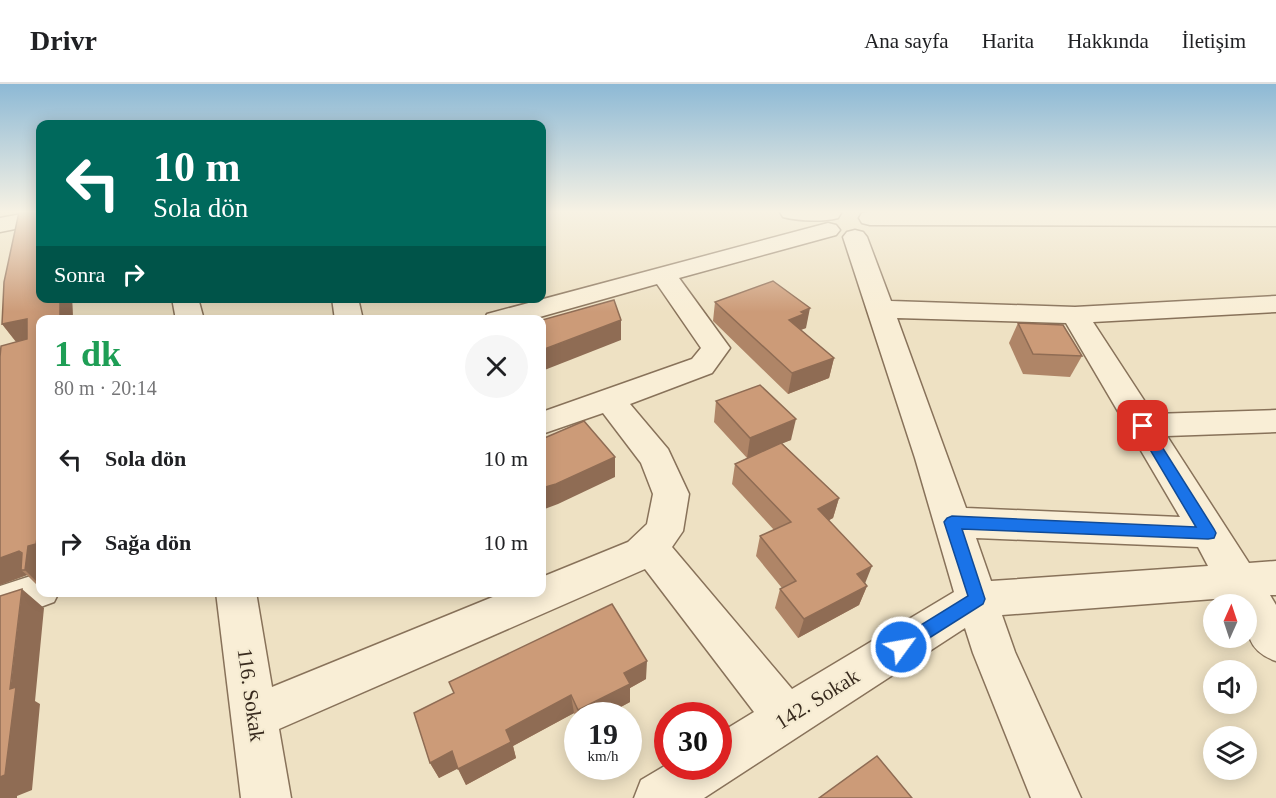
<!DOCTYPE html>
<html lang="tr">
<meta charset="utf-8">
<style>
:root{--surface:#fff;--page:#f6f6f6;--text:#202124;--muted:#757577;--line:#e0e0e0}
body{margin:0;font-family:Georgia,serif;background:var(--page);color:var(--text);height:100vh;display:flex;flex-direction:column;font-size:22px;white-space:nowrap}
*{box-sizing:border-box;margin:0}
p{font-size:20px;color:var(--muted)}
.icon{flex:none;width:33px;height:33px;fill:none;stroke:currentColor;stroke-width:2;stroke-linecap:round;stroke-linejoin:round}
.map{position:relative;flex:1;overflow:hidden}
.panel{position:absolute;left:36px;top:231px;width:510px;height:282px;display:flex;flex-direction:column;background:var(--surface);border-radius:12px;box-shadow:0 3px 15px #0003}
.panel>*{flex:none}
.banner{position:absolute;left:36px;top:36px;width:510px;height:183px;border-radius:12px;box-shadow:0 3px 15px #0003;background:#00695c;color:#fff;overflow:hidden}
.needle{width:39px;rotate:3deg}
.tools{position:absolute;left:1203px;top:510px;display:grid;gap:12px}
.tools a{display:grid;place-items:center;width:54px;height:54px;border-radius:50%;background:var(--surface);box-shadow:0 3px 15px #0003;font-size:30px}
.speed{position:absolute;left:564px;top:618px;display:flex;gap:12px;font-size:30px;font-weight:700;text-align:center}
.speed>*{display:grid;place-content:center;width:78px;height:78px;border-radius:50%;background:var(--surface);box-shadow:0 3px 15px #0003;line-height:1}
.speed small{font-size:15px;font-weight:400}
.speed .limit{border:9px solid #d22;background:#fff;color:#111}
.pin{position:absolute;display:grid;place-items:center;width:51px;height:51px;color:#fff;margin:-26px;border-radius:12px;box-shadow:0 3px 9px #0006}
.me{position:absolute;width:66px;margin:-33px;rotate:58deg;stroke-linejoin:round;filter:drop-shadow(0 0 4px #0008)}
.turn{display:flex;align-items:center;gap:21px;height:126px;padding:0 18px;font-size:27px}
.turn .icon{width:78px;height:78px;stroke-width:2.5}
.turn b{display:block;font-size:42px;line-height:51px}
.then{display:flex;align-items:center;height:57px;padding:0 18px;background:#0003;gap:12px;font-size:22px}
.round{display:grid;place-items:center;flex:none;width:63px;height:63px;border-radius:32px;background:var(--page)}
.overview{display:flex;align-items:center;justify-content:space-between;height:102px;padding:0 18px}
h1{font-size:36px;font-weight:700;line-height:45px;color:#1e9e55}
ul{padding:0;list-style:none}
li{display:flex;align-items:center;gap:18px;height:84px;padding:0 18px}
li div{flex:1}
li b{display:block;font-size:22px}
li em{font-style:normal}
header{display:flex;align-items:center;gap:36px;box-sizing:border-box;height:84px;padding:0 30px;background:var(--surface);border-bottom:2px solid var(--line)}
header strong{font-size:28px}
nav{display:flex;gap:33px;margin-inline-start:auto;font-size:21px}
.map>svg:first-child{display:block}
</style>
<header>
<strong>Drivr</strong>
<nav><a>Ana sayfa</a><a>Harita</a><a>Hakkında</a><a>İletişim</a></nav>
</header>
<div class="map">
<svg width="1276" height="714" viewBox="0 0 1276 714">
<rect width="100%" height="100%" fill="#eee1c3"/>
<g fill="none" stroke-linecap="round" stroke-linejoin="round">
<!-- street casing -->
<g stroke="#88725a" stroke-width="3">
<g id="street">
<path d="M32,128H40V140L0,148V134Z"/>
<path d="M780,128H840L841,129L838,134C822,138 799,137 783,133Z"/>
<path d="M868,128H1276V142L870,141L862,139L859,134L862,129Z"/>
<path d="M828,139L836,141L840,146L836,151L679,194L730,264L712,289L630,320L668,365L689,410L683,447L672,463L792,605L954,508L915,374L843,153L847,148L855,146L863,148L867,153L891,217L1075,223L1276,212V228L1093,238L1153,330L1276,326V348L1167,352L1249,479L1276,477V511H1270L1276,521V577C1247,567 1246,548 1246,520H1231L1227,514L1002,531L1015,568L1081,714H1031L973,569L965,544L704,714H634L641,696L668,680V682H718V650L754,628L645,485L279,645L291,714H241L216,508H256L272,603L505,508H542V493L628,458L647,440L653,410L641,379L603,329L542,350V328L692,275L701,264L657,200L529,236H484L487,230ZM897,234L1066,239L1180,433L966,424ZM976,454L1198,463L1208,482L991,497Z"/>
<path d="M172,214H198L204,236H176Z"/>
<path d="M332,214H358L363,236H335Z"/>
<path d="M40,489V508H59L54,518L0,538V502Z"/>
</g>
</g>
<!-- street -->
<use href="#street" fill="#f9eed6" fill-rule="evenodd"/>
</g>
<!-- wall -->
<g fill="#af8567">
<path d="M40,214H72L73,236H40V504L27,491L0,501L16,258L2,240Z"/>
<path d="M715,218L806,244L801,246L834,274L829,294L788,310L713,237Z"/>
<path d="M1018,239L1082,272L1070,293L1023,290L1009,259Z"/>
<path d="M716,317L791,356L782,359L839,414L833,434L829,436L867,502L859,521L798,554L775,524L780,505L782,504L756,472L760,452L774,446L732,400L735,380L747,374L714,338Z"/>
<path d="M646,595L630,604V618L604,632H578V637L574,629L513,662L516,674L466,701L458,684L439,694L430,679L414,629Z"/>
</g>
<!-- shaded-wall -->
<g fill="#8f6c54">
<path d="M60,214H72L73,236H60Z"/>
<path d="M810,224L806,244L800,246L789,236L801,228Z"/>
<path d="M27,235L40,254L18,260L2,240Z"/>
<path d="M621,236V256L542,287V266Z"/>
<path d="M834,274L829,294L788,310L792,289Z"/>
<path d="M796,335L791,356L747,374L750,354Z"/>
<path d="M615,373V393L558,420L542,426V404Z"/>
<path d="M839,414L833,434L813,445L818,425Z"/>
<path d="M40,435V501L25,486H21L27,491L0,501V474L19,467L26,474L28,462Z"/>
<path d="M872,482L864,502L857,490Z"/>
<path d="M867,502L859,521L798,554L804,535Z"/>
<path d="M22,505L44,524L35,617L40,620L32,706L17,712V714H0V693Z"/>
<path d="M647,577L646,595L630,604V618L604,632H579L578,626L624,589Z"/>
<path d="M571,611L574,629L513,662L516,674L466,701L458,685L506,646Z"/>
<path d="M452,667L459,684L439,694L430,679Z"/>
</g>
<!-- building -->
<g fill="#cc9b78" stroke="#8f6c54" stroke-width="1.5">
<path d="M19,128H40V214H60V236H40V435L36,460L28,462L25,486H21L22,469L19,467L0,474V273L1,262L27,255V235L2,240L4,198Z"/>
<path d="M773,197L810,224L801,228L804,230L789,236L834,274L792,289L715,218Z"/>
<path d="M614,216L621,236L542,266V236Z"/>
<path d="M1018,239L1063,241L1082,272L1033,270Z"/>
<path d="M760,301L796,335L750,354L716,317Z"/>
<path d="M584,337L615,373L556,400L542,404V355Z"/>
<path d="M781,359L839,414L818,425L872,482L857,490L867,502L804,535L780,505L796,497L760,452L791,438L735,380Z"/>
<path d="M22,505L10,605L16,603L5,691L0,693V512Z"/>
<path d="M612,520L647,577L624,589L630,600L578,626L571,611L506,646L511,658L458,685L452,667L430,679L414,629L454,609L449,598Z"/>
<path d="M877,672L912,714H819Z"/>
</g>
<!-- sky -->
<linearGradient id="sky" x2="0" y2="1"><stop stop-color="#8db9d5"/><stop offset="0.56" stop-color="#f7f2e4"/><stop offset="1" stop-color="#f7f2e4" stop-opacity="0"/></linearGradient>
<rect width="1276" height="228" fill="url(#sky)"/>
<!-- route -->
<path fill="#1a73e8" stroke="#114b97" stroke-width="1.5" d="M1143,338L1147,339L1214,445L1216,449L1214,454L1208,455L962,445L985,515L983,520L907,568L901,571L895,568L892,563L895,557L968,512L944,438L947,434L952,432L1196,443L1136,342Z"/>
<g text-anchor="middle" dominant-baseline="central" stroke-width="4.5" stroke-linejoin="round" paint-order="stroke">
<!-- near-street labels -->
<g font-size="21" fill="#382a1e" stroke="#f5ebd2">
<text transform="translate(251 611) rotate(82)">116. Sokak</text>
<text transform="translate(817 615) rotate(-32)">142. Sokak</text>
</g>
</g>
</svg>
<div class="tools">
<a><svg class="needle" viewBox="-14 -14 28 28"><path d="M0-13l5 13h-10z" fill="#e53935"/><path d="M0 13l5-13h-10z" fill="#757577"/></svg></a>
<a><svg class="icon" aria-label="sound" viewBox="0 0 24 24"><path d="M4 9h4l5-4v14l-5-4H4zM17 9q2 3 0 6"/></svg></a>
<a><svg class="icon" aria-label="layers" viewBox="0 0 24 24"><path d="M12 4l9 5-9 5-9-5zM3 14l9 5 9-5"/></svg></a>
</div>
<div class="speed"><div>19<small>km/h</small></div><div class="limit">30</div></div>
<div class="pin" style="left:1143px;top:342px;background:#d93025"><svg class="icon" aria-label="arrive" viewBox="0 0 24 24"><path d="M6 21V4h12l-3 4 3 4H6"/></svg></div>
<svg class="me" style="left:901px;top:563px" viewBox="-20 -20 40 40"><circle r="17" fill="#1a73e8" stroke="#fff" stroke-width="3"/><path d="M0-11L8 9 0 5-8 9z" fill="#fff"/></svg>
<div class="banner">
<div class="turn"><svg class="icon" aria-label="left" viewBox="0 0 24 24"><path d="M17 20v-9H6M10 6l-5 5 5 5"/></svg><div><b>10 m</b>Sola dön</div></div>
<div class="then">Sonra<svg class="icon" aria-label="right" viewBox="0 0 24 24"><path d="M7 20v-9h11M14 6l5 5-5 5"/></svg></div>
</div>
<section class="panel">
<div class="overview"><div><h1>1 dk</h1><p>80 m · 20:14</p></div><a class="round"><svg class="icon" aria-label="close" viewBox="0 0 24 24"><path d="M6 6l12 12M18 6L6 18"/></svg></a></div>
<ul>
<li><svg class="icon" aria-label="left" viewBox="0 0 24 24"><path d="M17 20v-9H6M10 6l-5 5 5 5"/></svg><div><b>Sola dön</b></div><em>10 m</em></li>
<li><svg class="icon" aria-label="right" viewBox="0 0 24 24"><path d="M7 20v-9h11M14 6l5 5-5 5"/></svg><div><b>Sağa dön</b></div><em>10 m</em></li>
</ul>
</section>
</div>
